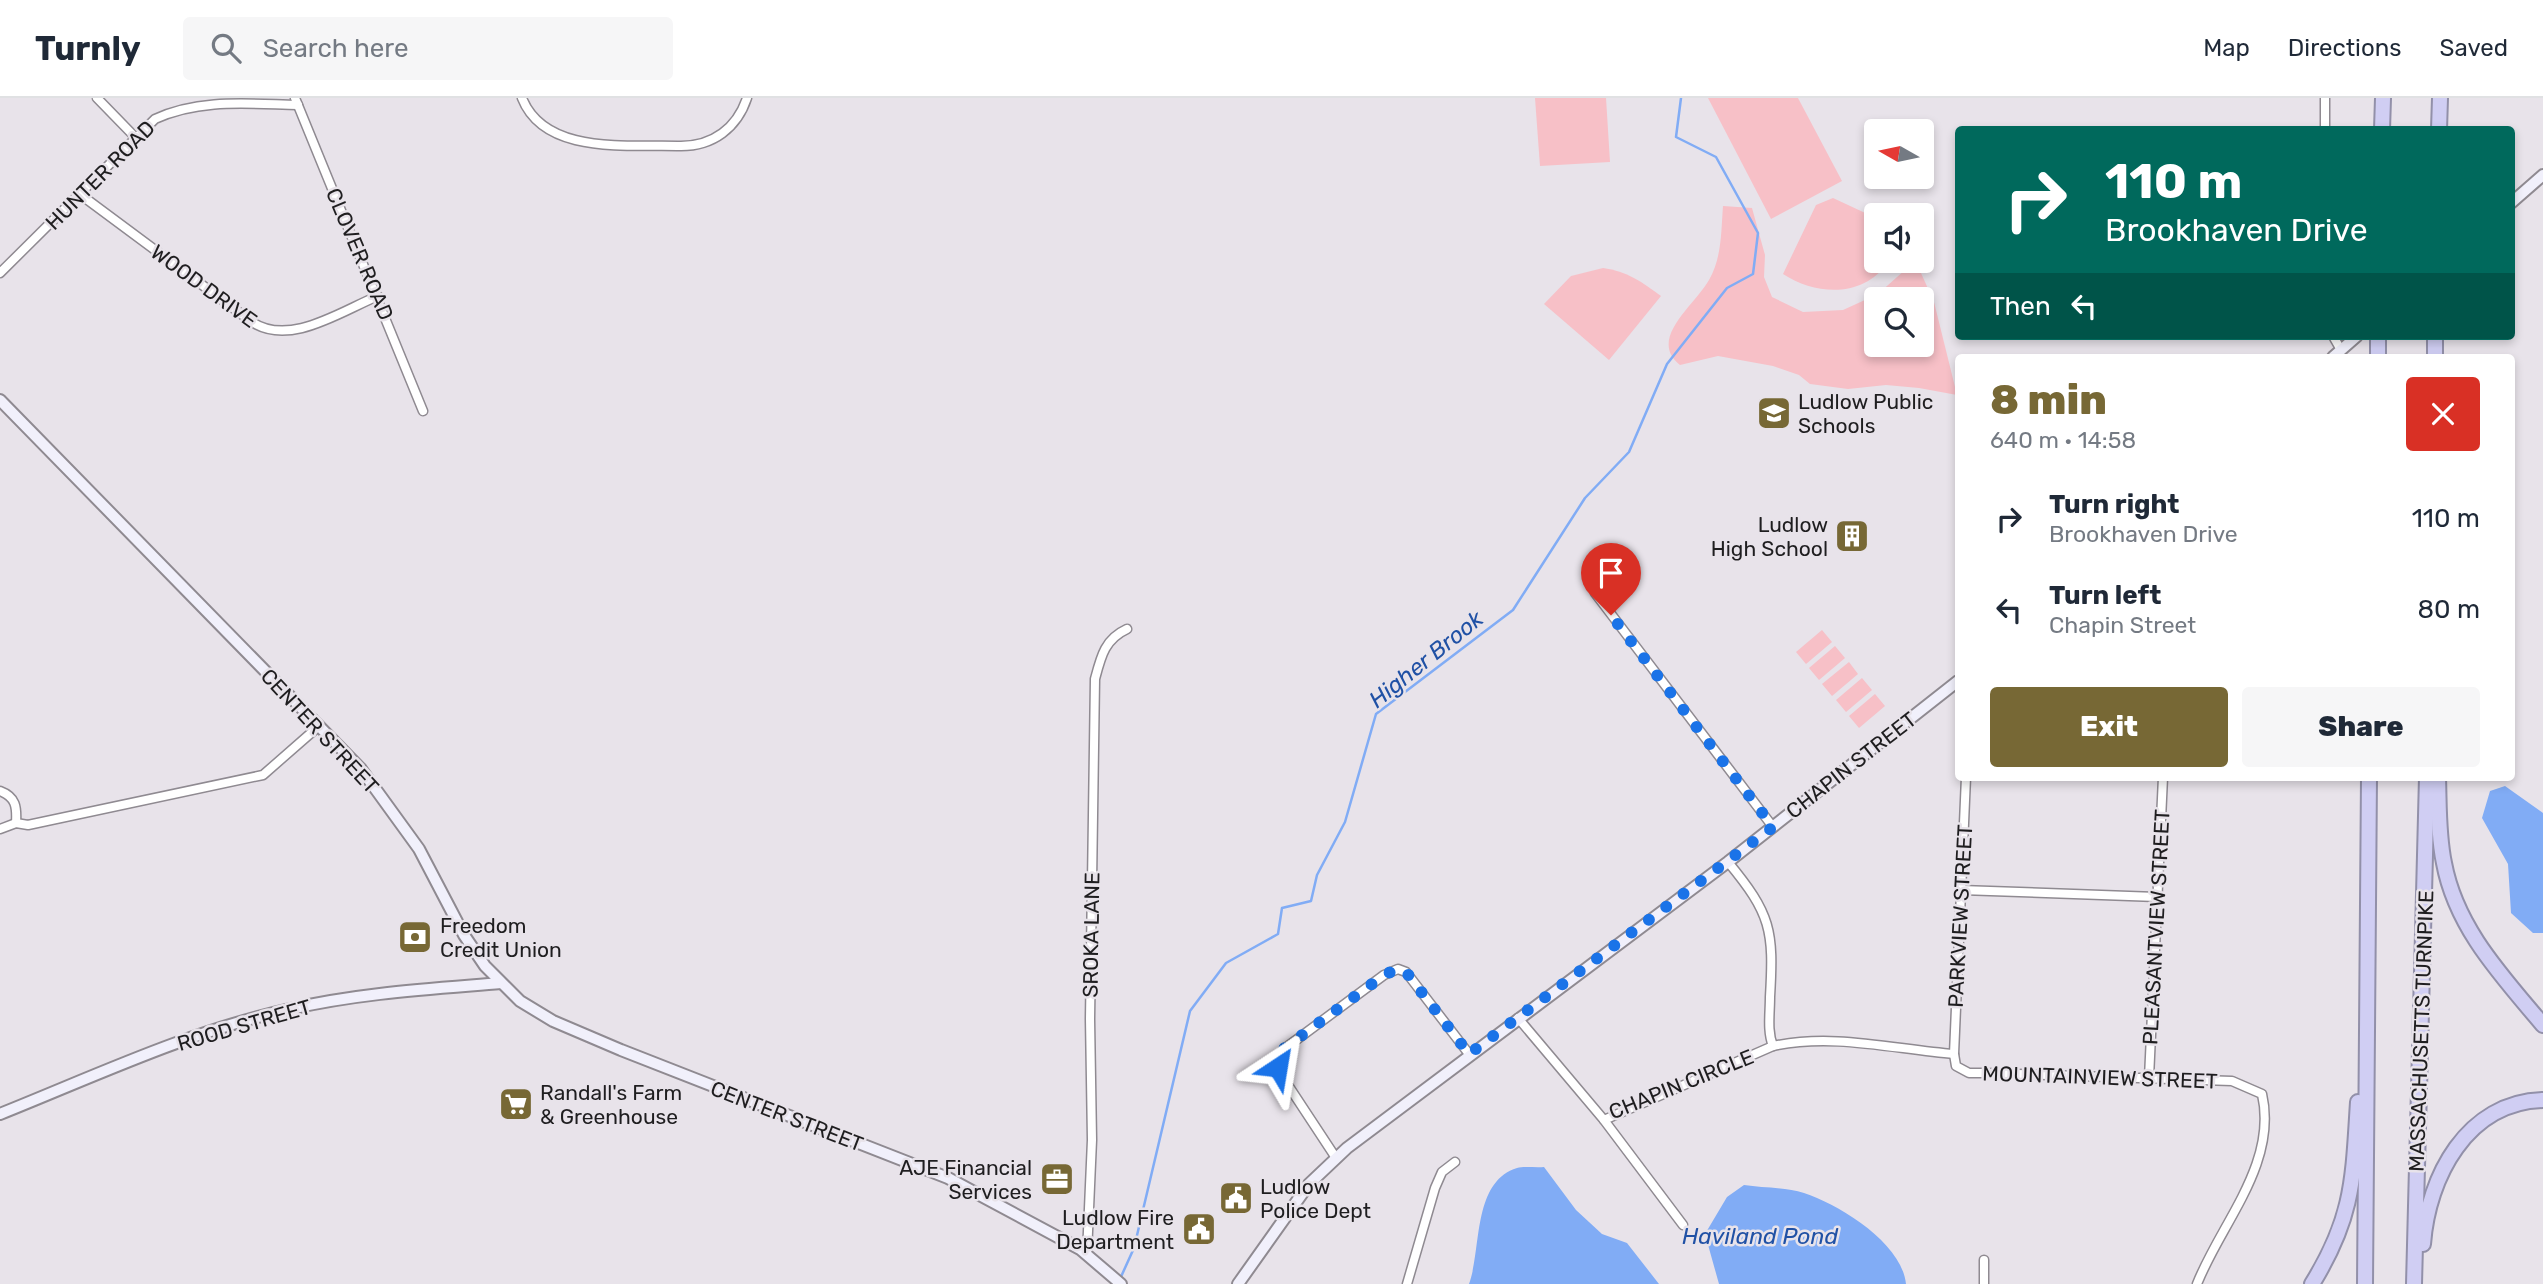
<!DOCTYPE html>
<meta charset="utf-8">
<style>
:root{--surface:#fff;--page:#f6f6f7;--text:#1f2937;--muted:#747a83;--line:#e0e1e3;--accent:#776835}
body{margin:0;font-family:Rubik,sans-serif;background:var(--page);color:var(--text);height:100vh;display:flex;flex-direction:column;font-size:26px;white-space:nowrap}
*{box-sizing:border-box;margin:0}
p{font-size:23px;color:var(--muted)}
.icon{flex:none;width:38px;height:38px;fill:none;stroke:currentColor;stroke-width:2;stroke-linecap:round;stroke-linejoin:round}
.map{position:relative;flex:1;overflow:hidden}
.panel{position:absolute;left:1955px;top:256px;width:560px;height:427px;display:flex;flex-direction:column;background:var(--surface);border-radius:7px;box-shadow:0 4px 10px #0003}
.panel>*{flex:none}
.top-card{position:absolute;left:1955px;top:28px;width:560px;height:214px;border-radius:7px;box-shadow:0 4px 10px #0003;background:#00695c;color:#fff;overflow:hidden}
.needle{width:46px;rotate:279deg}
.tools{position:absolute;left:1864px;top:21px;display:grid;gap:14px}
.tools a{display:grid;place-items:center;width:70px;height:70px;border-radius:7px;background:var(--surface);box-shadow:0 4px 10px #0003;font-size:35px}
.pin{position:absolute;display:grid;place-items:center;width:60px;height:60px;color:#fff;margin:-72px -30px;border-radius:50% 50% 50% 0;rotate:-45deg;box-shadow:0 0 7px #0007}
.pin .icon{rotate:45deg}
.me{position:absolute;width:77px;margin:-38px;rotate:33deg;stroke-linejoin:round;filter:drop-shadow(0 0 5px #0008)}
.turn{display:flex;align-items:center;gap:24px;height:147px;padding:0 35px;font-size:32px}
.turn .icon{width:91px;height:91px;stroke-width:2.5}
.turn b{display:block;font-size:49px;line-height:60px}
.then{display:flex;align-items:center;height:66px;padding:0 35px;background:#0003;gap:14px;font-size:26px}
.round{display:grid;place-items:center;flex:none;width:74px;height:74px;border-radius:7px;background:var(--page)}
.headline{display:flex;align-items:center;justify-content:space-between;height:119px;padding:0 35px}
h1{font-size:42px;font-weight:800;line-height:52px;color:var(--accent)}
.button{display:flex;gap:14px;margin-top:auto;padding:14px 35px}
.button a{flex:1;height:80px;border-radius:7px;background:var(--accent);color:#fff;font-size:28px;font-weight:800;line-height:80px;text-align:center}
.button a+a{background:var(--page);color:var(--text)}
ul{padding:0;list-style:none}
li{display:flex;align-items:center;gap:21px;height:91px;padding:0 35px}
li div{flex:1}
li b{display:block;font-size:26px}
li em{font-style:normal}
header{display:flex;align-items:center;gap:42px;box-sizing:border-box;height:98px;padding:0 35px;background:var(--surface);border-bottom:2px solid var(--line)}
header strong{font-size:33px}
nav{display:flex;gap:38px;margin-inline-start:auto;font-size:24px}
.search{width:490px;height:63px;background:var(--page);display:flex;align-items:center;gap:18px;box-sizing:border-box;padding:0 24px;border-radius:7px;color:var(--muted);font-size:26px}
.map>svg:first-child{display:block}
</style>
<header>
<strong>Turnly</strong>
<div class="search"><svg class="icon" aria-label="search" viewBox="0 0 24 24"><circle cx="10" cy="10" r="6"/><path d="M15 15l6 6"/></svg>Search here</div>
<nav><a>Map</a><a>Directions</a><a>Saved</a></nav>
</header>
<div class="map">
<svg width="2543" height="1186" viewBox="0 0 2543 1186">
<rect width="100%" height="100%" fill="#e8e3ea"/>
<!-- green -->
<g fill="#f7c0c7" fill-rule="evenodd">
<path d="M1535,0H1606L1610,64L1540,68Z"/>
<path d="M1708,0H1798L1842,83L1771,121Z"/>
<path d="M1833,100L1876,120V163H1889C1864,200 1817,198 1783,176L1816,107Z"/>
<path d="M1723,108L1752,110L1765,157L1764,179L1772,199L1803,214L1843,212L1878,196L1906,171L1921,175L1934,204L1957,297L1919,290L1886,287L1848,291L1810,286L1799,277L1773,268L1718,258L1680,267C1647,241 1695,207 1709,182C1722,159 1721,134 1723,108ZM1876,201H1922V247H1876Z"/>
<path d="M1603,170C1627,173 1642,184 1661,198L1609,262L1544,206L1571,178Z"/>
<path d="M1822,532L1832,544L1806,566L1796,554Z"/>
<path d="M1835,548L1845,560L1819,582L1809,570Z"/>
<path d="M1849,564L1858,576L1832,598L1822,586Z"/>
<path d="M1862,580L1872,592L1846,614L1836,602Z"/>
<path d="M1875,596L1885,608L1859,630L1849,618Z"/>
</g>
<!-- water -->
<g fill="#81acf5">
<path d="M2505,688L2543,715V835H2533L2511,815L2508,766L2482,720L2490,693Z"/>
<path d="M1544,1069L1576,1112L1602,1136L1627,1145L1659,1186H1469C1482,1151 1472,1084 1517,1070C1524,1068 1536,1070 1544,1069Z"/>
<path d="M1744,1087C1763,1090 1786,1089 1804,1095C1840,1107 1902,1145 1906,1186H1719L1705,1136L1727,1099Z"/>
</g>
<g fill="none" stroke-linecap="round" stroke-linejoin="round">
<!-- stream -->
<path stroke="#81acf5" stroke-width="2.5" d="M1120,1181L1134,1150L1190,913L1226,865L1278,836L1282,810L1311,803L1317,777L1345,724L1376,616L1513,512L1585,400L1629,354L1667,266L1727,190L1753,176L1758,135L1716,59L1676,39L1681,0"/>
<!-- minor casing -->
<g stroke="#8f8a91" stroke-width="11">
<g id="minor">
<path d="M97,0L135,39"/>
<path d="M295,0L423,313"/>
<path d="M522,0C545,58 629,46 681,48C713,48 737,30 747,0"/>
<path d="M2325,32V0"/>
<path d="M81,97L252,224C290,249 341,213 378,198"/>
<path d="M0,175L155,21C200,0 250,6 298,7"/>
<path d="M2333,238L2341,252"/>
<path d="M1595,495L1773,729"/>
<path d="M1966,679L1954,956L1956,968L1969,975H1984L2232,983L2262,996C2278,1066 2221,1125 2197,1186"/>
<path d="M0,693C16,699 17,709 16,725"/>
<path d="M0,731L16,725L28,727L263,677L319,628"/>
<path d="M1961,792L2157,799"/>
<path d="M1518,920L1604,1022L1773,948C1767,933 1770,916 1770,899C1774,832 1771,816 1728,764"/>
<path d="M1773,948C1833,935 1893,951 1954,956"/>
<path d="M2149,980L2163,679"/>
<path d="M1604,1022L1683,1127"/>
<path d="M1336,1060L1280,975L1277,960L1284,951L1384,877L1398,871L1406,874L1469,956"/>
<path d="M1087,1156L1092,1042L1090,921L1095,581C1101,558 1105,541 1127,531"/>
<path d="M1984,1162V1186"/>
<path d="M1407,1186L1435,1090L1442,1074L1455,1064"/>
</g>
</g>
<!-- secondary casing -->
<g stroke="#8f8a91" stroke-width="14">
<g id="secondary">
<path d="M2511,105L2543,77"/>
<path d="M2333,259L2357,238"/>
<path d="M0,302L361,671L419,751L464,837L485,868L520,903L553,923L621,952L948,1080L1080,1151L1121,1186"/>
<path d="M0,1016C95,978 190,933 290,911C359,895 430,891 501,885"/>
<path d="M1238,1186L1309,1086L1347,1050L1728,764L1958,583"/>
</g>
</g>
<!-- motorway casing -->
<g stroke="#9290a9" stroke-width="18">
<g id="motorway">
<path d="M2382,32L2383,0"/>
<path d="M2439,32L2440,0"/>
<path d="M2378,259V238"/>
<path d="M2435,259V238"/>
<path d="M2438,679C2439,707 2438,737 2444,765C2456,830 2502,878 2543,927"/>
<path d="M2423,1146C2428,1079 2467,1004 2543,1002"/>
<path d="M2312,1186C2354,1118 2353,1080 2358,1004"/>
<path d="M2365,1186L2369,679"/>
<path d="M2414,1186L2427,679"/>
</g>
</g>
<!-- minor -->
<use href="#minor" stroke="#fff" stroke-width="8"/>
<!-- secondary -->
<use href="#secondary" stroke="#f1f0fb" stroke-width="10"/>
<!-- motorway -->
<use href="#motorway" stroke="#d0cef3" stroke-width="14"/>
</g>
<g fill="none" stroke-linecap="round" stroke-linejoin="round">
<!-- route -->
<path stroke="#1a73e8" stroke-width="12" stroke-dasharray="0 21.6" d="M1278,969L1277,960L1282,952L1384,877L1398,871L1406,874L1469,956L1773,729L1611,517"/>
</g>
<!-- icons -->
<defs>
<g id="school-square" transform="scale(1.75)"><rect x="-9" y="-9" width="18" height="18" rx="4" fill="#776835" stroke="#e8e3ea"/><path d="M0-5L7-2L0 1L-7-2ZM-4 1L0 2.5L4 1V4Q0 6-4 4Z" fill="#fff"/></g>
<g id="building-square" transform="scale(1.75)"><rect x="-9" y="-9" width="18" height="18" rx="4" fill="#776835" stroke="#e8e3ea"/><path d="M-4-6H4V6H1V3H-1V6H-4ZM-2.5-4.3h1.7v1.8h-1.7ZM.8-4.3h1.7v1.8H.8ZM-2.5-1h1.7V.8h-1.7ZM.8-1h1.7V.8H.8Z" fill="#fff"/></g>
<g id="bank-square" transform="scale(1.75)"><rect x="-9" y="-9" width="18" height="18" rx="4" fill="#776835" stroke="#e8e3ea"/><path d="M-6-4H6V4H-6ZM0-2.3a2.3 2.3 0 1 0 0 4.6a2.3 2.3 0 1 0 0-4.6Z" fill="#fff"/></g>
<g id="supermarket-square" transform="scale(1.75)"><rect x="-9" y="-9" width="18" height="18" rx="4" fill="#776835" stroke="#e8e3ea"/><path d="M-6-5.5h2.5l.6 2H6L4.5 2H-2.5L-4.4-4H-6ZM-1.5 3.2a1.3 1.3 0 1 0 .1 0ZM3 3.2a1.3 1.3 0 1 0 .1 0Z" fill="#fff"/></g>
<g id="office-square" transform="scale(1.75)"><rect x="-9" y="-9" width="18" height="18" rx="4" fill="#776835" stroke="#e8e3ea"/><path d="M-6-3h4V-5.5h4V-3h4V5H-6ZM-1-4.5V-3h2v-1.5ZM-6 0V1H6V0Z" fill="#fff"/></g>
<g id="civic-square" transform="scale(1.75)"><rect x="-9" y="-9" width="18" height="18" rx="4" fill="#776835" stroke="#e8e3ea"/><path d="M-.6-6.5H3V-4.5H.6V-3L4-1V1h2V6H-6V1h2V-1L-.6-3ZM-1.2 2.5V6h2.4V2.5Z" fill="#fff"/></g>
</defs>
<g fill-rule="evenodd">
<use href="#school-square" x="1774" y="315"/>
<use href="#building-square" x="1852" y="438"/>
<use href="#bank-square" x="415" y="839"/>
<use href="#supermarket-square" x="516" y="1006"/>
<use href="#office-square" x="1057" y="1081"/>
<use href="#civic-square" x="1236" y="1100"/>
<use href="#civic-square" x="1199" y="1131"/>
</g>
<g text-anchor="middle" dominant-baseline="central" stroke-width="5" stroke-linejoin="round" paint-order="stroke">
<!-- street labels -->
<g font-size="21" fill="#1f1e20" stroke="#e8e3ea">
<text transform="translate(100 77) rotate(-45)">HUNTER ROAD</text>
<text transform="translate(360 156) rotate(67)">CLOVER ROAD</text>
<text transform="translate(204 188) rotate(36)">WOOD DRIVE</text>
<text transform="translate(320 633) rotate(47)">CENTER STREET</text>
<text transform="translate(1851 667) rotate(-38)">CHAPIN STREET</text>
<text transform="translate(1960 818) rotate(-87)">PARKVIEW STREET</text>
<text transform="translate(2156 829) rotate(-87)">PLEASANTVIEW STREET</text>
<text transform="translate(1091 837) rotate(-89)">SROKA LANE</text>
<text transform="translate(244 927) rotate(-16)">ROOD STREET</text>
<text transform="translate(2421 933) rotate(-88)">MASSACHUSETTS TURNPIKE</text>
<text transform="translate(2100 979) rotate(2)">MOUNTAINVIEW STREET</text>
<text transform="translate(1681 986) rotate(-22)">CHAPIN CIRCLE</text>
<text transform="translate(787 1018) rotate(21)">CENTER STREET</text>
</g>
<!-- poi labels -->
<g font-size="21" fill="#1f1e20" stroke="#e8e3ea" text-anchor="start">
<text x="1798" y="303">Ludlow Public<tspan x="1798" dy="24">Schools</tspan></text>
<text x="1828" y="426" text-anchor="end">Ludlow<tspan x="1828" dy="24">High School</tspan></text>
<text x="440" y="827">Freedom<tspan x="440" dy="24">Credit Union</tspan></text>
<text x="540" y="994">Randall's Farm<tspan x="540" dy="24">&amp; Greenhouse</tspan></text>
<text x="1032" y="1069" text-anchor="end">AJE Financial<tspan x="1032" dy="24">Services</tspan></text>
<text x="1260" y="1088">Ludlow<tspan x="1260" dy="24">Police Dept</tspan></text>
<text x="1174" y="1119" text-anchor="end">Ludlow Fire<tspan x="1174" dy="24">Department</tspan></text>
</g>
<!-- water labels -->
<g font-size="23" font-style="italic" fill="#2051a5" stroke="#e8e3ea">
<text transform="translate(1426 561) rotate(-39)">Higher Brook</text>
<text x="1760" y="1138">Haviland Pond</text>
</g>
</g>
</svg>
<div class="tools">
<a><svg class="needle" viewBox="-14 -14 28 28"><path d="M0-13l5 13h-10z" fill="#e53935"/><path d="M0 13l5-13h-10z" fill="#747a83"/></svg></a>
<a><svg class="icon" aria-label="sound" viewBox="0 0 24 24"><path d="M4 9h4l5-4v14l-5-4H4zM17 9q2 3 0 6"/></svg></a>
<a><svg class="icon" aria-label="search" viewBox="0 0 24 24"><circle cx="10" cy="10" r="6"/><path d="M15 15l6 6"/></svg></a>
</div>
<div class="pin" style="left:1611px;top:517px;background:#d93025"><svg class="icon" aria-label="arrive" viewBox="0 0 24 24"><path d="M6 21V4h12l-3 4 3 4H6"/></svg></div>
<svg class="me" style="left:1278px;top:969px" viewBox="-20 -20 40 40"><path d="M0-17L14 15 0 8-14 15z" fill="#1a73e8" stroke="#fff" stroke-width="4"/></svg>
<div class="top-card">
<div class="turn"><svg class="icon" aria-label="right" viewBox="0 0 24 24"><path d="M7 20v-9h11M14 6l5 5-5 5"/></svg><div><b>110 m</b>Brookhaven Drive</div></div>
<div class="then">Then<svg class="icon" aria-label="left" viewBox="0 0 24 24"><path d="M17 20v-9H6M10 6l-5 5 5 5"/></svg></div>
</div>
<section class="panel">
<div class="headline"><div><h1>8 min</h1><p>640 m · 14:58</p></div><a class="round" style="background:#d93025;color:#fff"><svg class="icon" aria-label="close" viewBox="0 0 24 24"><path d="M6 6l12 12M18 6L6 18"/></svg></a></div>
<ul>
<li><svg class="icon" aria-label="right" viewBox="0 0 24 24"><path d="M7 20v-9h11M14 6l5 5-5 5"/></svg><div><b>Turn right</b><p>Brookhaven Drive</p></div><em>110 m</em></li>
<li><svg class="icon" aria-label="left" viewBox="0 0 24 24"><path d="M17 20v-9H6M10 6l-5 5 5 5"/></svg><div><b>Turn left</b><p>Chapin Street</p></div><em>80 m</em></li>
</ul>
<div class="button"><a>Exit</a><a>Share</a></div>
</section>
</div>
